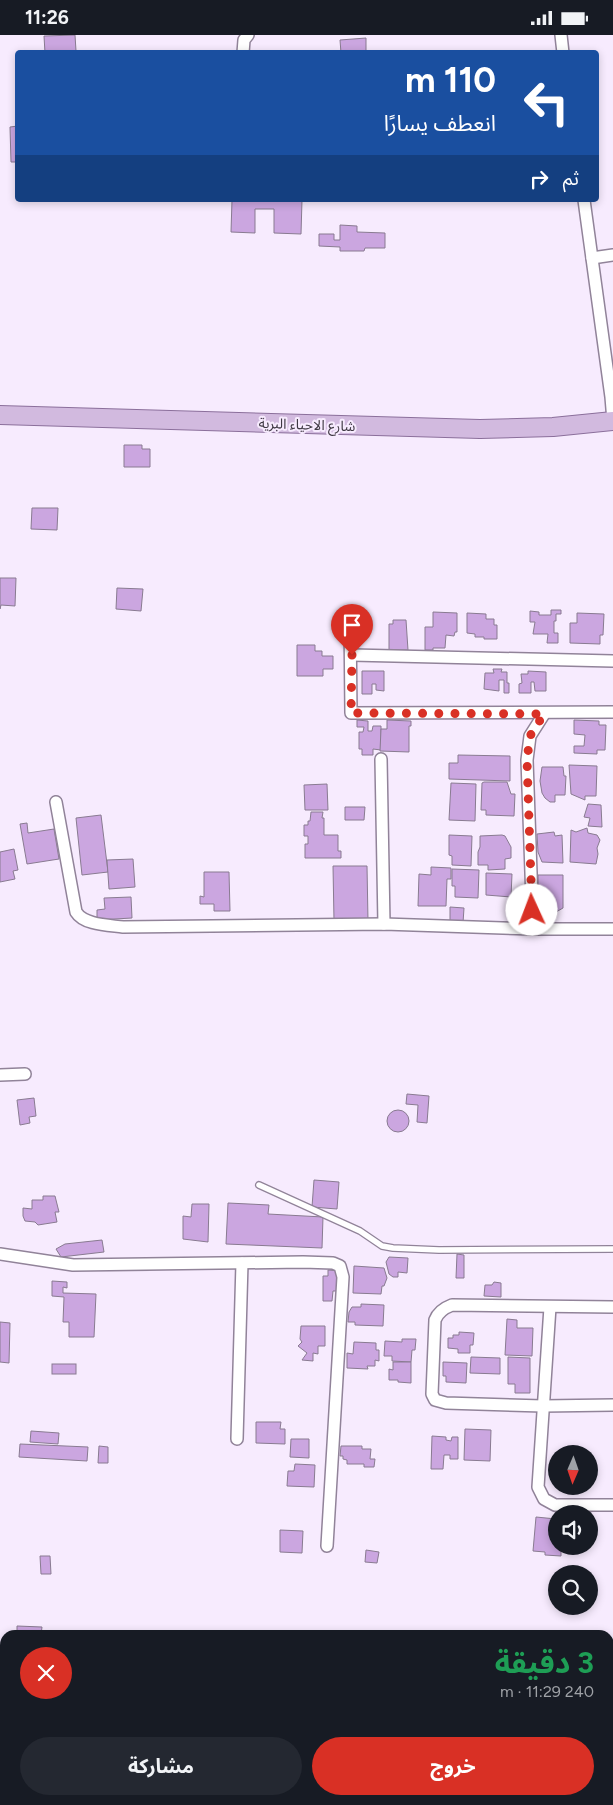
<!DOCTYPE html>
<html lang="ar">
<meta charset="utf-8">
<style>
:root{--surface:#171b24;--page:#242831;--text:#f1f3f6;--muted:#9ea1a6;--accent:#d93025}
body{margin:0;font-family:Figtree,"Noto Sans Arabic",sans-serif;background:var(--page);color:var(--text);direction:rtl;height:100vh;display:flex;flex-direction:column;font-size:19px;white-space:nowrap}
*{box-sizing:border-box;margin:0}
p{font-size:16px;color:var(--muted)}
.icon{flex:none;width:28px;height:28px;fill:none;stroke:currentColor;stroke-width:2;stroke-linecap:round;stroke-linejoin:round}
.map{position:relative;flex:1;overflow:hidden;direction:ltr}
.sheet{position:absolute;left:0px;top:1595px;width:614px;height:175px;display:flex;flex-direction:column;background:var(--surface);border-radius:15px 15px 0 0;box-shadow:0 2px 8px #0003;direction:rtl}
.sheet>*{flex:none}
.guide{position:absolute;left:15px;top:15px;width:584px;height:152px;border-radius:5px;box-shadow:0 2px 8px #0003;direction:rtl;background:#1a4fa0;color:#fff;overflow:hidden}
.needle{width:32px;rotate:182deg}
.buttons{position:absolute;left:548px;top:1410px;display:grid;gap:10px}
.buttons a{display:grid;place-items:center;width:50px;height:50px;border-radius:50%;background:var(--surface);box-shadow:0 2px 8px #0003;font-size:25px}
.pin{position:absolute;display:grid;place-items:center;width:42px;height:42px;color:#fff;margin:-51px -21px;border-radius:50% 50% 50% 0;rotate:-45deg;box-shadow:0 0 5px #0007}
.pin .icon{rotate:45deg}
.me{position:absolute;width:55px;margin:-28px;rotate:358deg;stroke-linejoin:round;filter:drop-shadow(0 0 4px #0008)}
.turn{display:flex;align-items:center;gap:18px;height:105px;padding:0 20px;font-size:22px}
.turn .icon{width:65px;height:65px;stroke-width:2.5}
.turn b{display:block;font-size:35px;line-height:42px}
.then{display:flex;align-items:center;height:48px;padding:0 20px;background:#0003;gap:10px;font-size:19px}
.round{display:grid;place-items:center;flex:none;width:52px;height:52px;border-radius:26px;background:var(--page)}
.overview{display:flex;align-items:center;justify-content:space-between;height:85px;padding:0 20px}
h1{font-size:30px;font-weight:700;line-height:38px;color:#1e9e55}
.action{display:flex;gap:10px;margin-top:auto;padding:10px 20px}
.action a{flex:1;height:58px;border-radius:30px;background:var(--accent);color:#fff;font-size:20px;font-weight:700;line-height:58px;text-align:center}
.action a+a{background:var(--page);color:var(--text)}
.status{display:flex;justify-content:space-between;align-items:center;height:35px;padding:0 25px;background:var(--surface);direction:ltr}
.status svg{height:14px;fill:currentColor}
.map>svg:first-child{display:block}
</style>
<div class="status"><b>11:26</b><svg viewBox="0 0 49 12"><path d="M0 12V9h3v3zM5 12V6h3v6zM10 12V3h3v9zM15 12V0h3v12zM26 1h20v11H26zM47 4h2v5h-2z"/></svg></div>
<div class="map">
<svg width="613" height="1770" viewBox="0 0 613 1770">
<rect width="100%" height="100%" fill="#f7ebfe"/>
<!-- building -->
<g fill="#cba6e0" stroke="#897b91">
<path d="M75,0L76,16L45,18L44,1Z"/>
<path d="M366,3V18H341L340,5Z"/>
<path d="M18,91V127H11L10,92Z"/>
<path d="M232,165H302L301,199L274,198V174H255V198L231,197Z"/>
<path d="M340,190L357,191V197L385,198V213H365L364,216H340V212L319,211V199H334V205H340Z"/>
<path d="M124,410H142V414H150V432H124Z"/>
<path d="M32,473H58L57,495L31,494Z"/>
<path d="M0,543H16L15,571L1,570L0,574Z"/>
<path d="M117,553L143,554L141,576L116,574Z"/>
<path d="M551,575H561V579H556V586H554V598H558V608H547L548,599H533L535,587H530V576L539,577V580H551Z"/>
<path d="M433,577L457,578V597H455L454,601L446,600L445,613H433V615H425V592H433Z"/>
<path d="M467,578L486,579V584H494V590H497V604H484V602H475V599L467,598Z"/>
<path d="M577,578L604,579L603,600H600V609L570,608V588H577Z"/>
<path d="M393,585H406L408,615H389V589H393Z"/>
<path d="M297,610H315V616H322V621H333V634H323V641H297Z"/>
<path d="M493,634H502L501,637H507V648H509V658H504V645H499V656L484,654L485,638H494Z"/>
<path d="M362,636H384V656L376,655V649H372V659H362Z"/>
<path d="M528,636L546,637V656H535L534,647H531V658H519V649L522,648L521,639H528Z"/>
<path d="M357,685L368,686V696H372L373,691H381V715L373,714V720H362V714H359V697H363L364,692H357Z"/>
<path d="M387,685L411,686V691H409V717L380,716L381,694H387Z"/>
<path d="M574,685L599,686V690H606L605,715H597V719L574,718V711H584L585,700L574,699Z"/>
<path d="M458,720L510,721V746L449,744V728H458Z"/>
<path d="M569,730L597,731L596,761H585V765L571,759Z"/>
<path d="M542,732H563L564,741H566L565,760H555V767H550L545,763L542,758L540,746Z"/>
<path d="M484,747H507L511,759H515L514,781L486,780V775H481L482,748Z"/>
<path d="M451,748L476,749L475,786L449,785Z"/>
<path d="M327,749L328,775H305L304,750Z"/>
<path d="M588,769L601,770L602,792L588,791L590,783L584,782Z"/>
<path d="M345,772H365L364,785H345Z"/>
<path d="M311,777H323L322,783H324V800H338V816H341V823H305V809H308V801H304V790H308V786H310Z"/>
<path d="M101,780L108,837L82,840L76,783Z"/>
<path d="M27,788L28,798L54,794L59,824L27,829L20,789Z"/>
<path d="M587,793L588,798L597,800L600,805L597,813L598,819L596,829L570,827L571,795L576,797Z"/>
<path d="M554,797L555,801L562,800L563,828L542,827L538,817L537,799Z"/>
<path d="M449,800L472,801L471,831L452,830V821L449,820Z"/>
<path d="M502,800L505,801L511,812V823L505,824V834L488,835V830H478V817L480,812V801Z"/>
<path d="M14,814L18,835L13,836L15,844L0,847V817Z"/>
<path d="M133,824L135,852L109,854L107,825Z"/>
<path d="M333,831H367L368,886H334Z"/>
<path d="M431,832L451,833V844H447L446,871H418L419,839L431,840Z"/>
<path d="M452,834L479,835L478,863L455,862V851H452Z"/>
<path d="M204,837H229L230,876H214V869H200V861L204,862Z"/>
<path d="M486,838L512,839L511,862L486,860Z"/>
<path d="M538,840H563V873L556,877H551L540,873L538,870Z"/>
<path d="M131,862L132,883L97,885V875L105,874L104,863Z"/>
<path d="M450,872L464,873L463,888H450Z"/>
<path d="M407,1059L429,1061L427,1088L417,1087L418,1070L406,1069Z"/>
<path d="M34,1063L36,1081L29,1082L30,1088L20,1090L17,1065Z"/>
<circle cx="398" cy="1086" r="11"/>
<path d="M314,1145L339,1147L337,1174L312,1172Z"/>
<path d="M43,1161H55L59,1177H55L57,1187L38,1190L35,1187L25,1186L23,1181V1173L32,1174V1165H43Z"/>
<path d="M228,1168L269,1170L268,1179L323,1182L322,1213L226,1209Z"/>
<path d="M192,1169H209L208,1207L183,1204V1181L191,1182Z"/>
<path d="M102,1205L104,1217L61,1222L56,1214L65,1209Z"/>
<path d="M457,1219L464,1220V1243H456Z"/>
<path d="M389,1222L408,1223L407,1238L398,1237V1242H393L389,1239L386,1227Z"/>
<path d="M354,1231L384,1233L387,1243L384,1251H382L381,1259L353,1258Z"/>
<path d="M328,1235L340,1236V1256H333L332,1266H323V1241H328Z"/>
<path d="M52,1246L67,1247V1253L63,1252V1258L96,1259L94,1302H69V1287H63L64,1262L52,1261Z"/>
<path d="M494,1247L501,1248V1262L484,1261L485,1250H492Z"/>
<path d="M361,1269L384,1270L383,1291L355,1290V1287H348L349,1277L352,1272H361Z"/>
<path d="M507,1284L517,1285V1293H533L532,1321L505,1320Z"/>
<path d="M0,1287L10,1288L9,1328L0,1327Z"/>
<path d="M301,1291H325V1311H318V1319L313,1318V1326L302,1325L307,1318L298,1311L302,1307L300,1304Z"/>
<path d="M459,1297L474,1298L473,1310H470V1318H458V1314L448,1313V1303H453V1300H459Z"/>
<path d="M402,1304H416L415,1315H412L411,1327L392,1326V1321H384L385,1306L402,1307Z"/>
<path d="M354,1307L376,1308V1315H379V1326L375,1325V1331H367L368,1334L347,1333V1318L353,1319Z"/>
<path d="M471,1322L500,1323V1339L470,1338Z"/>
<path d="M508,1322L530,1323V1358H515V1349H508Z"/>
<path d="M393,1327H411V1348L398,1347V1345H389V1334L393,1335Z"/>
<path d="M443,1327L467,1328L466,1348L446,1347V1341H443Z"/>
<rect x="52" y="1329" width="24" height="10"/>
<path d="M256,1387H281L280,1394H285V1409L256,1408Z"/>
<path d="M465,1394L491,1395L490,1426L464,1425Z"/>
<path d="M31,1396L59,1398L58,1409L30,1407Z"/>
<path d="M432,1401L446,1402V1405L451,1406L452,1402H458V1424H450V1420H444L443,1434H431Z"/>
<path d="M291,1404H309V1423L290,1422Z"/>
<path d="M20,1409L88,1412L87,1426L19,1422Z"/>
<path d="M99,1411L108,1412V1428H98Z"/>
<path d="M341,1411H362V1414H371L370,1424H375L374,1432H364V1429H347V1425L343,1424V1421H340Z"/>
<path d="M295,1429L315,1430L314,1452L287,1451L288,1436H294Z"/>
<path d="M536,1482L556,1484V1512H561V1521L545,1520V1517L533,1516Z"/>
<path d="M280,1495L303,1496L302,1518L280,1517Z"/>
<path d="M366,1515L379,1517L377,1528L365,1527Z"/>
<path d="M40,1521H50L51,1539H41Z"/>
<path d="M17,1591L42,1592L41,1600H17Z"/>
<rect x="50" y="1765" width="22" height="5"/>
<path d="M75,1765H93V1770H74Z"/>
<path d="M158,1765H179V1770H157Z"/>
<path d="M524,1765H541L542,1770H513V1766Z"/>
</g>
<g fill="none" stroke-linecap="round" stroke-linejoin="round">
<!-- service casing -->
<g stroke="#918399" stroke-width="8">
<path id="service" d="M259,1150L360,1196L382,1211L393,1213L439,1215L613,1214"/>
</g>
<!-- minor casing -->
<g stroke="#918399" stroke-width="14">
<g id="minor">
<path d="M561,0L563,18"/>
<path d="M243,18L244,5L248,0"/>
<path d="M584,165L611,362L613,386"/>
<path d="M592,223L613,220"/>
<path d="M350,584L351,678L613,677"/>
<path d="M352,620L613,626"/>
<path d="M381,724L384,889"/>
<path d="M56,767L76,877C84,890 108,890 123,892L384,889L533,894H613"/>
<path d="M533,894L527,725L530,701L544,679"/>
<path d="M0,1040L25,1039"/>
<path d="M0,1219L73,1230L303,1227L333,1228L340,1231L343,1242L327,1511"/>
<path d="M550,1272L538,1452L544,1464L555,1470H613"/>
<path d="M613,1272L452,1270C444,1273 438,1277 435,1285L432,1359L435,1365L446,1368L543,1371L613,1370"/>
<path d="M237,1404L242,1228"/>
<path d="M127,1765L144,1770"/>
</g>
</g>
<!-- primary casing -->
<g stroke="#8b6f9b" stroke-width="20">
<path id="primary" d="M0,380L480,394L553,392L613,386"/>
</g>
<!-- service -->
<use href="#service" stroke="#fff" stroke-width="5.5"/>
<!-- minor -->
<use href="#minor" stroke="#fff" stroke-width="11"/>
<!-- primary -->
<use href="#primary" stroke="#d2badf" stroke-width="18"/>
</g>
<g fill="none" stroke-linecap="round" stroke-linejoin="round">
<!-- route -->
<path stroke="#d93025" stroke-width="9" stroke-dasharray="0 16.2" d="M352,620L351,678L544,679L530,701L527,725L532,875"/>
</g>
<g text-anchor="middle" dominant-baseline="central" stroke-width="4" stroke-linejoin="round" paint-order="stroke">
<!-- street labels -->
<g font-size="14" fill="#3f3943" stroke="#f7ebfe">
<text transform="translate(307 390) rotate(2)">شارع الاحياء البرية</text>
</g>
</g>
</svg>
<div class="buttons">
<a><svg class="needle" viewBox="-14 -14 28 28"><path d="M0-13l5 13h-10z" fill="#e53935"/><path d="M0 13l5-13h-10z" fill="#9ea1a6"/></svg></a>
<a><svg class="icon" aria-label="sound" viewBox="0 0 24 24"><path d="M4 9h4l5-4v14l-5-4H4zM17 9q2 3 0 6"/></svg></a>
<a><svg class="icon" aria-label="search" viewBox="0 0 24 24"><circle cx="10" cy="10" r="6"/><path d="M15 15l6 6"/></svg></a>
</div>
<div class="pin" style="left:352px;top:620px;background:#d93025"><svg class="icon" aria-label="arrive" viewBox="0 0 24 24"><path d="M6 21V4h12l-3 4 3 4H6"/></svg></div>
<svg class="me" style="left:532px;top:875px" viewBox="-20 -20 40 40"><circle r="19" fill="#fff"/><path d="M0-13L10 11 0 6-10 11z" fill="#d93025"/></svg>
<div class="guide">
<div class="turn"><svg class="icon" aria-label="left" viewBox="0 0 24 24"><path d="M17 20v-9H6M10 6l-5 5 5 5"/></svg><div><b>110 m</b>انعطف يسارًا</div></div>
<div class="then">ثم<svg class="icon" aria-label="right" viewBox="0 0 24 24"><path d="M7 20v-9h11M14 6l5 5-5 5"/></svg></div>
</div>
<section class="sheet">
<div class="overview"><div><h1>3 دقيقة</h1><p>240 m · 11:29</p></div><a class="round" style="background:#d93025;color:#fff"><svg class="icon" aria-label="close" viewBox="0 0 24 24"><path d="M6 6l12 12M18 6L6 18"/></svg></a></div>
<div class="action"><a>خروج</a><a>مشاركة</a></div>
</section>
</div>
